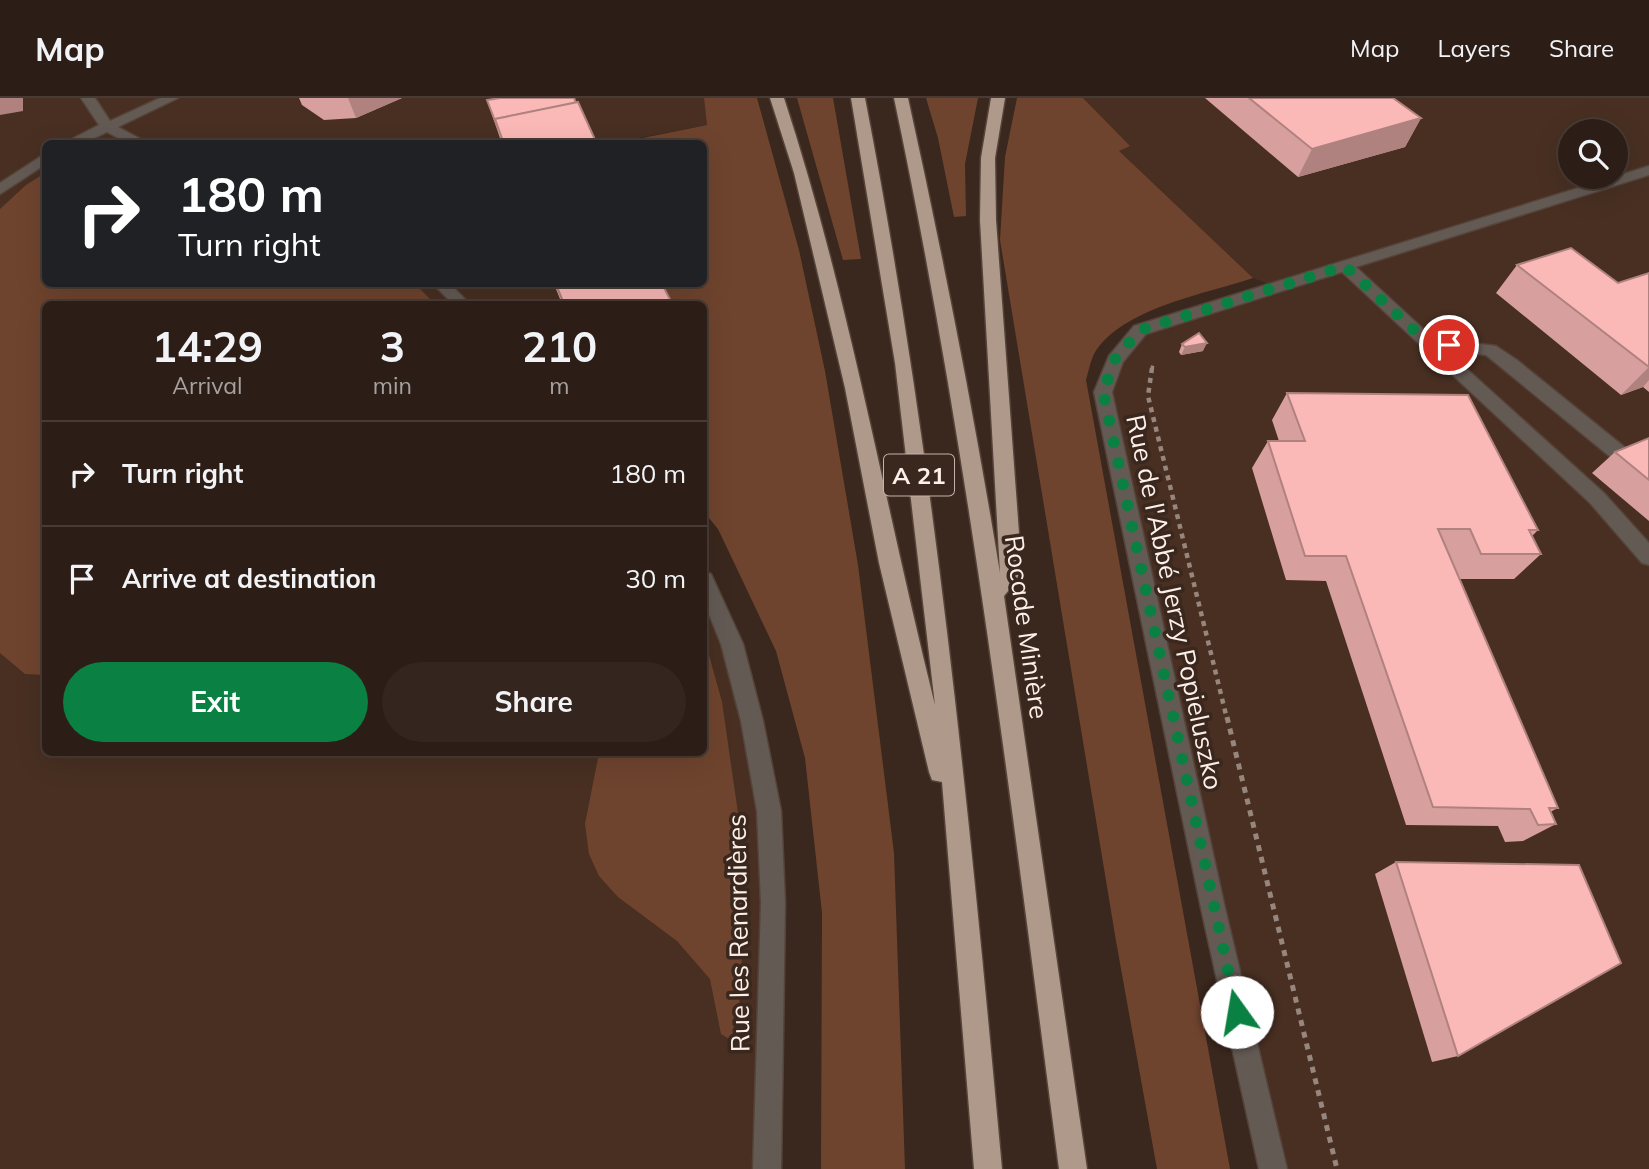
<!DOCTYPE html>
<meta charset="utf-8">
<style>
:root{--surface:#2c1d16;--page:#34261f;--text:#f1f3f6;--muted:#a6a2a1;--line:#483b35;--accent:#0b8043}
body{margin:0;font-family:Mulish,sans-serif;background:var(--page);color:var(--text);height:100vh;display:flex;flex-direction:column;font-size:26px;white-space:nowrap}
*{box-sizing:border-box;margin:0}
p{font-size:23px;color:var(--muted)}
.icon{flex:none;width:38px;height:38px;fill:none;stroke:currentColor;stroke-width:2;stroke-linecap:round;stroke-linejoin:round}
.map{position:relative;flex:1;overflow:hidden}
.panel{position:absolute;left:42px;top:203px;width:665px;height:455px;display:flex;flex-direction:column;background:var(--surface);border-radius:10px;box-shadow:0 7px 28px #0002,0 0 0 2px var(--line)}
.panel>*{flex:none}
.guide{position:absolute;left:42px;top:42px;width:665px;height:147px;border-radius:10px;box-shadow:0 7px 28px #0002,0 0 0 2px var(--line);background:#202124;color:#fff;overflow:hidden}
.controls{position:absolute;left:1558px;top:21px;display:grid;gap:14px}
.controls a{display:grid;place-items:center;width:70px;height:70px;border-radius:50%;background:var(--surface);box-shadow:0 7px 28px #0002,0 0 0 2px var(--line);font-size:35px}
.pin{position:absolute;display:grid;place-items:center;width:60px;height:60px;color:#fff;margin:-30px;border:4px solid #fff;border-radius:50%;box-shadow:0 2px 7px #0007}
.me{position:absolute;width:77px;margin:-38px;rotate:347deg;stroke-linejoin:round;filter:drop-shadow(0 0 5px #0008)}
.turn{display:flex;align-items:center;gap:24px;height:147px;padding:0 21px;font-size:32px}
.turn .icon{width:91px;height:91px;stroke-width:2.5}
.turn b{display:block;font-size:49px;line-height:60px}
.eta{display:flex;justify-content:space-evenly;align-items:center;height:119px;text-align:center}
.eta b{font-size:42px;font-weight:700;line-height:49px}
.cta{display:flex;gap:14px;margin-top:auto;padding:14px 21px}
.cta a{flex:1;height:80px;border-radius:42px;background:var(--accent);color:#fff;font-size:28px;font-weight:700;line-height:80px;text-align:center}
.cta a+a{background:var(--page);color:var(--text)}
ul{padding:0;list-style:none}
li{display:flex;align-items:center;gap:21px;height:105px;padding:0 21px;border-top:2px solid var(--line)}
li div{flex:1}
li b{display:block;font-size:26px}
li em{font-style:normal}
header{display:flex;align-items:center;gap:42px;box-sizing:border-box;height:98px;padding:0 35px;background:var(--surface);border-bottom:2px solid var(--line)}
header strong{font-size:33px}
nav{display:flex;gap:38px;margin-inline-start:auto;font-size:24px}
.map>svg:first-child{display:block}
</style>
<header>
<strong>Map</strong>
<nav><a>Map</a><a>Layers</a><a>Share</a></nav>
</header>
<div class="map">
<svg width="1649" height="1071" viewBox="0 0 1649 1071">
<rect width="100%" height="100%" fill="#3a271d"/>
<!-- built -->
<g fill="#482f22" fill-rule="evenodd">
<path d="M0,0H704L707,27L612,45L46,46V186H656L666,206H46V654H704V482L732,546L769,713L767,1071H0Z"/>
<path d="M1083,0H1649V1071H1273L1103,294L1140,232L1277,189L1253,180L1118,53L1129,48ZM1570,33H1615V79H1570Z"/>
</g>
<!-- green -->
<g fill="#6f442e">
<path d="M704,0H757L799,152L825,273L858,467L894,755L905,1071H821L822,815L805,660L776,553L718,431L704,414V206H666L656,186H704V46H613L707,27Z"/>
<path d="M797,0H833L861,161L843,162Z"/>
<path d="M926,0H978L965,66L966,118L954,119L938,40Z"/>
<path d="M1017,0H1083L1130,48L1119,53L1253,180C1205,196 1128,209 1097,251C1091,259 1089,272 1086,282L1230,1071H1157L1116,843L1000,142L1005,59Z"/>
<path d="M45,75L46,186H415L435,206H46L45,577L25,576L0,555V111L26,87Z"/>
<path d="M704,539L722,604L741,736L742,858L737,946L721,936L710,881L677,843L618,799L599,778L589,756L585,726L599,655L704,654Z"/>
</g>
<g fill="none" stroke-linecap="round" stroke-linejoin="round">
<!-- minor casing -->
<g stroke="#55433a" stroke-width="3">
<g id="minor">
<path d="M81,0H95L110,23L160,0H178L118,29L150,46H129L107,34L82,46H62L99,27Z"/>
<path d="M46,55V66L0,96V85Z"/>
<path d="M1649,68V77L1356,169L1433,240L1496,248L1517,262L1633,356L1635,361L1633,366H1619L1486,257L1447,253L1604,395L1649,445V467L1642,465L1590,405L1342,174L1146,236L1123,264L1112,294L1225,810L1287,1071H1259L1201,810L1094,294L1109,258L1134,228Z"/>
<path d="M433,186H450L470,206H453Z"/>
<path d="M704,474L711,476L743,546L763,623L781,713L785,805L781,1071H753L761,805L757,713L741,623L721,546L704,504Z"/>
</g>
</g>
<!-- highway casing -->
<g stroke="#55433a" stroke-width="3">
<g id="highway">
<path d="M770,0H784C849,198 884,404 935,607L895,265L851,0H865C934,356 969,710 1002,1071H974L942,684L932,682L929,674L879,465L845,290L794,75Z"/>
<path d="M894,0H908C943,158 974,316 1000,475L980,122L981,60L991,0H1005L995,60L996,122L1022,476L1004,498L1087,1071H1059C1012,712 969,354 894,0Z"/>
</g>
</g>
<!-- path-far2 -->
<path stroke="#96867e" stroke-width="3.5" stroke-dasharray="3.5 3.5" stroke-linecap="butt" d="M1152,271L1153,266"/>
<!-- path-far1 -->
<path stroke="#96867e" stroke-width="4.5" stroke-dasharray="5 5" stroke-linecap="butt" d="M1152,270L1148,298L1227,621"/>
<!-- path -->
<path stroke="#96867e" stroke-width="5" stroke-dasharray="6 6" stroke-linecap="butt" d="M1227,619L1337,1071"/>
<!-- minor -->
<use href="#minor" fill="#635a54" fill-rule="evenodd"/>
<!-- highway -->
<use href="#highway" fill="#ae998a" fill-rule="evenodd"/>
</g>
<!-- wall -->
<g fill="#d79f9d">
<path d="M299,0H402L356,20L324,22L302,7Z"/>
<path d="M1205,0H1393L1421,20L1405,49L1298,79Z"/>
<path d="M487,2L597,46H502Z"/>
<path d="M1517,167L1618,185L1649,175V294L1643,289L1621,297L1496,195Z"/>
<path d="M554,186H662L671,206H562Z"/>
<path d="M1182,246L1203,253L1181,257L1179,254Z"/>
<path d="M1287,295L1538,432L1532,438L1541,456L1514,481H1460L1558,710L1550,714L1556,726L1523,743L1505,744L1498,728L1406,727L1326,483L1286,482L1252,370L1268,343H1279L1272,322Z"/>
<path d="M1649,340V423L1592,375L1615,354Z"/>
<path d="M1396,764L1458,958L1432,964L1375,776Z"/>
</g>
<!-- shaded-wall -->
<g fill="#af827f">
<path d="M0,0H23V13L0,17Z"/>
<path d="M348,0H402L356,20Z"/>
<path d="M1421,20L1405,49L1298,79L1312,51Z"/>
<path d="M671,203V206H657Z"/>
<path d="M1207,245L1203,253L1181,257L1185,249Z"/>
<path d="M1649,269V282L1643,289L1621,297Z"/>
</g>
<!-- building -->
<g fill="#fab9b6" stroke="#af827f" stroke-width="2">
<path d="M500,0H574L576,5L495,21L497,28L487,2Z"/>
<path d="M1249,0H1393L1421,20L1312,51Z"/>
<path d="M578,4L597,46H504L495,21Z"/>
<path d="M1571,150L1618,185L1649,175V269L1517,167Z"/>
<path d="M556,186H662L671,203L657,206H564Z"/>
<path d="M1199,235L1207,245L1185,249L1182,246Z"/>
<path d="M1287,295L1468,297L1538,432H1529L1541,456H1481L1470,431H1438L1558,710H1549L1556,726L1538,727L1530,711L1433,709L1346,458H1305L1268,343H1305Z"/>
<path d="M1649,340V382L1615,354Z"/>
<path d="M1396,764L1579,767L1621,865L1458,958Z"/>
</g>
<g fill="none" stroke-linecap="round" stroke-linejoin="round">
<!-- route -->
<path stroke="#0b8043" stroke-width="12" stroke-dasharray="0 21.6" d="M1237,914L1103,294L1115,261L1140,232L1345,168L1428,245L1449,247"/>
</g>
<g text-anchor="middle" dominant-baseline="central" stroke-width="7" stroke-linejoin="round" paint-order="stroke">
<!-- shield labels -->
<rect fill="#3a271d" stroke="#c2b4ac" stroke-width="2" x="884" y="356.5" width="70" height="41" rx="5"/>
<g font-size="24" font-weight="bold" fill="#fdf0ea">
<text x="919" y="377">A 21</text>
</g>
<!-- street labels -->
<g font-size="26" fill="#fdf0ea" stroke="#3a271d">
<text transform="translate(1175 504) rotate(78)">Rue de l'Abbé Jerzy Popieluszko</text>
<text transform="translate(1027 529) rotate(82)">Rocade Minière</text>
<text transform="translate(738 835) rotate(-91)">Rue les Renardières</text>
</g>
</g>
</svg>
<div class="controls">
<a><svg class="icon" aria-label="search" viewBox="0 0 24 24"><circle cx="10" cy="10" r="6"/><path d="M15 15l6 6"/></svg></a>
</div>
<div class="pin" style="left:1449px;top:247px;background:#d93025"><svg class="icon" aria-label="arrive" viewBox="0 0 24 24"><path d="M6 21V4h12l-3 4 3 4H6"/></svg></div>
<svg class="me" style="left:1237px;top:914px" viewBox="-20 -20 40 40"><circle r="19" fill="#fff"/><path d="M0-13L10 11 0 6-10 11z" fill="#0b8043"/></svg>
<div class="guide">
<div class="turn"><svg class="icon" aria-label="right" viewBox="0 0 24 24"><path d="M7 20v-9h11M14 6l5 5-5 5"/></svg><div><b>180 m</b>Turn right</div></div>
</div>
<section class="panel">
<div class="eta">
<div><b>14:29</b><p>Arrival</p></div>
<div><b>3</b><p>min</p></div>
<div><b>210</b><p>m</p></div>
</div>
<ul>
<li><svg class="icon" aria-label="right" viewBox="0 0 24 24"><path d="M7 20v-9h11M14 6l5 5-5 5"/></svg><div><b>Turn right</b></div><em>180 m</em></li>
<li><svg class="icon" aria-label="arrive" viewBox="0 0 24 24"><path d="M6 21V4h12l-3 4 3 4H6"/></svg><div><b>Arrive at destination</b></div><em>30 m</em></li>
</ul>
<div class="cta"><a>Exit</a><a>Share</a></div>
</section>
</div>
